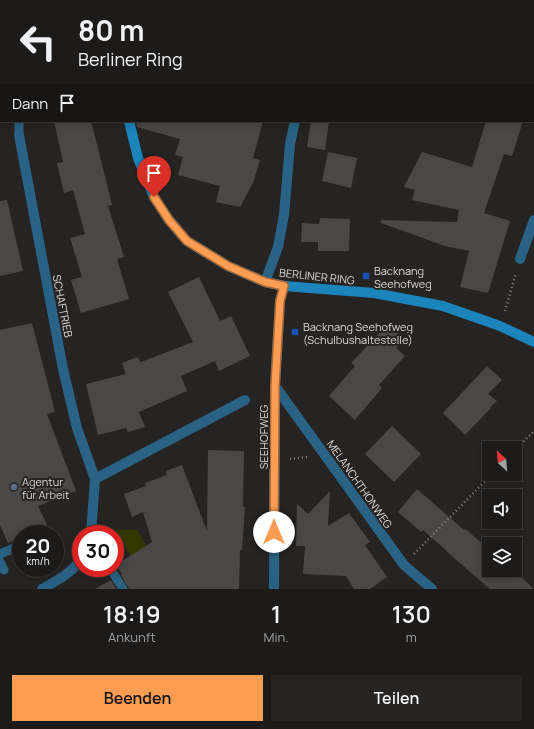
<!DOCTYPE html>
<html lang="de">
<meta charset="utf-8">
<style>
:root{--surface:#1c1b1a;--page:#252423;--text:#f1f3f6;--muted:#a0a1a2;--line:#3a3939;--accent:#fc9d53}
body{margin:0;font-family:Manrope,sans-serif;background:var(--page);color:var(--text);height:100vh;display:flex;flex-direction:column;font-size:15px;white-space:nowrap}
*{box-sizing:border-box;margin:0}
p{font-size:13px;color:var(--muted)}
.icon{flex:none;width:22px;height:22px;fill:none;stroke:currentColor;stroke-width:2;stroke-linecap:round;stroke-linejoin:round}
.map{position:relative;height:589px;overflow:hidden}
.panel{display:flex;flex-direction:column;background:var(--surface);flex:1}
.panel>*{flex:none}
.guide{position:absolute;left:0px;top:0px;width:534px;height:122px;box-shadow:0 2px 10px #0003,0 0 0 1px var(--line);background:#1c1b1a;color:var(--text);overflow:hidden}
.needle{width:26px;rotate:334deg}
.buttons{position:absolute;left:482px;top:441px;display:grid;gap:8px}
.buttons a{display:grid;place-items:center;width:40px;height:40px;border-radius:0px;background:var(--surface);box-shadow:0 2px 10px #0003,0 0 0 1px var(--line);font-size:20px}
.speed{position:absolute;left:12px;top:525px;display:flex;gap:8px;font-size:20px;font-weight:700;text-align:center}
.speed>*{display:grid;place-content:center;width:52px;height:52px;border-radius:50%;background:var(--surface);box-shadow:0 2px 10px #0003,0 0 0 1px var(--line);line-height:1}
.speed small{font-size:10px;font-weight:400}
.speed .limit{border:6px solid #d22;background:#fff;color:#111}
.pin{position:absolute;display:grid;place-items:center;width:34px;height:34px;color:#fff;margin:-41px -17px;border-radius:50% 50% 50% 0;rotate:-45deg;box-shadow:0 0 4px #0007}
.pin .icon{rotate:45deg}
.me{position:absolute;width:44px;margin:-22px;rotate:0deg;stroke-linejoin:round;filter:drop-shadow(0 0 3px #0008)}
.turn{display:flex;align-items:center;gap:14px;height:84px;padding:0 12px;font-size:18px}
.turn .icon{width:52px;height:52px;stroke-width:2.5}
.turn b{display:block;font-size:28px;line-height:34px}
.then{display:flex;align-items:center;height:38px;padding:0 12px;background:#0003;gap:8px;font-size:15px}
.eta{display:flex;justify-content:space-evenly;align-items:center;height:68px;text-align:center}
.eta b{font-size:24px;font-weight:600;line-height:28px}
.button{display:flex;gap:8px;margin-top:auto;padding:8px 12px}
.button a{flex:1;height:46px;border-radius:0px;background:var(--accent);color:#111;font-size:16px;font-weight:600;line-height:46px;text-align:center}
.button a+a{background:var(--page);color:var(--text)}
.map>svg:first-child{display:block}
</style>
<div class="map">
<svg width="534" height="589" viewBox="0 0 534 589">
<rect width="100%" height="100%" fill="#262422"/>
<!-- green -->
<path fill="#323900" d="M115,530H137L164,576L151,589Z"/>
<!-- building -->
<g fill="#4a4846">
<path d="M54,121H91L112,205L108,206L124,257L117,259L129,299L81,313L71,280L82,277L70,238L85,234L73,190L64,193L57,163L63,162Z"/>
<path d="M136,121H263L253,158L260,160L253,183L240,207L216,202L220,186L178,175L183,157L175,155L180,139L137,127Z"/>
<path d="M311,121H329L325,150L307,147Z"/>
<path d="M486,121H523L512,156L504,154L484,213L510,221L488,293L460,287L469,251L445,246L381,223V220L457,222L459,210L412,200L415,190L404,187L422,152L472,167Z"/>
<path d="M328,152L357,158L351,188L322,181Z"/>
<path d="M7,200L23,271L0,276V201Z"/>
<path d="M320,218L350,219L349,251H318V242H301L302,223L319,224Z"/>
<path d="M199,277L220,321L231,316L250,356L219,371L215,361L181,376L187,391L139,412L145,427L128,432L126,428L98,435L86,384L126,374L122,363L137,357L141,362L193,342L168,292Z"/>
<path d="M32,323L55,412L47,414L76,491L38,506L48,527L31,534H21V538L8,543L0,525V330Z"/>
<path d="M388,324L404,339L396,348L405,356L379,385L382,388L355,420L329,396L355,366L351,363Z"/>
<path d="M487,366L502,380L488,394L497,401L490,407L491,408L465,435L443,413Z"/>
<path d="M392,426L421,454L394,482L365,454Z"/>
<path d="M208,450L244,451L243,507H245L242,550H240L239,589H129L121,575L122,574L116,565L152,542L143,512L132,517L124,494L146,486L145,483L167,475L166,471L182,465L207,531Z"/>
<path d="M417,489L464,530L465,529L489,549V570H513L534,589H490L446,551H447L423,530L421,532L398,512Z"/>
<path d="M330,491L328,526L349,513L370,542L365,545L387,577L370,589H354L346,576L303,574L305,546H296L297,504L308,514Z"/>
<path d="M111,580L116,589H95Z"/>
</g>
<g fill="none" stroke-linecap="round" stroke-linejoin="round">
<!-- path -->
<g stroke="#858381" stroke-width="2.5" stroke-dasharray="1 3" stroke-linecap="butt">
<path d="M59,0L60,1"/>
<path d="M505,311L516,273"/>
<path d="M515,450L534,431"/>
<path d="M290,459L307,457"/>
<path d="M414,554L492,474"/>
</g>
<!-- lane -->
<g stroke="#2a6285" stroke-width="9">
<path d="M0,9L1,11"/>
<path d="M19,135V121"/>
<path d="M0,554L21,545"/>
<path d="M0,562L4,570"/>
<path d="M110,568L123,589"/>
</g>
<!-- street -->
<g stroke="#2a6285" stroke-width="10">
<path d="M382,0L383,1"/>
<path d="M327,1L328,0"/>
<path d="M533,84H534"/>
<path d="M19,135L63,369L77,428L95,479L91,534"/>
<path d="M520,259L534,220"/>
<path d="M265,282L278,247L284,215L290,144L295,121"/>
<path d="M275,386L404,565L432,589"/>
<path d="M95,479L245,400"/>
<path d="M42,589C56,581 72,573 81,559"/>
<path d="M274,589L275,386L280,301L284,286"/>
</g>
<!-- secondary -->
<g stroke="#1a84bb" stroke-width="10">
<path d="M102,0L103,1"/>
<path d="M129,121L138,158L154,197L169,220L187,241L228,266L265,282L284,286L374,293L443,306L500,326L534,342"/>
</g>
</g>
<g fill="none" stroke-linecap="round" stroke-linejoin="round">
<!-- route casing -->
<g stroke="#a46636" stroke-width="10">
<path id="route" d="M154,197L169,220L187,241L228,266L265,282L284,286L280,301L275,386L274,532"/>
</g>
<!-- route -->
<use href="#route" stroke="#fc9d53" stroke-width="7"/>
</g>
<!-- markers -->
<g fill="#1a4fb4" stroke="#262422" stroke-width="1.5">
<rect x="362" y="272" width="8" height="8" rx="2"/>
<rect x="291" y="328" width="8" height="8" rx="2"/>
</g>
<circle fill="#5c6f8a" stroke="#262422" stroke-width="1.5" cx="14" cy="487" r="4"/>
<g text-anchor="middle" dominant-baseline="central" stroke-width="4" stroke-linejoin="round" paint-order="stroke">
<!-- poi labels -->
<g font-size="11" fill="#dbdad8" stroke="#262422" text-anchor="start">
<text x="374" y="270">Backnang<tspan x="374" dy="13">Seehofweg</tspan></text>
<text x="303" y="326">Backnang Seehofweg<tspan x="303" dy="13">(Schulbushaltestelle)</tspan></text>
<text x="22" y="481">Agentur<tspan x="22" dy="13">für Arbeit</tspan></text>
</g>
<!-- street labels -->
<g font-size="11" fill="#dbdad8" stroke="#262422">
<text transform="translate(317 276) rotate(6)">BERLINER RING</text>
<text transform="translate(63 306) rotate(79)">SCHAFTRIEB</text>
<text transform="translate(263 437) rotate(-90)">SEEHOFWEG</text>
<text transform="translate(360 484) rotate(55)">MELANCHTHONWEG</text>
</g>
</g>
</svg>
<div class="buttons">
<a><svg class="needle" viewBox="-14 -14 28 28"><path d="M0-13l5 13h-10z" fill="#e53935"/><path d="M0 13l5-13h-10z" fill="#a0a1a2"/></svg></a>
<a><svg class="icon" aria-label="sound" viewBox="0 0 24 24"><path d="M4 9h4l5-4v14l-5-4H4zM17 9q2 3 0 6"/></svg></a>
<a><svg class="icon" aria-label="layers" viewBox="0 0 24 24"><path d="M12 4l9 5-9 5-9-5zM3 14l9 5 9-5"/></svg></a>
</div>
<div class="speed"><div>20<small>km/h</small></div><div class="limit">30</div></div>
<div class="pin" style="left:154px;top:197px;background:#d93025"><svg class="icon" aria-label="arrive" viewBox="0 0 24 24"><path d="M6 21V4h12l-3 4 3 4H6"/></svg></div>
<svg class="me" style="left:274px;top:532px" viewBox="-20 -20 40 40"><circle r="19" fill="#fff"/><path d="M0-13L10 11 0 6-10 11z" fill="#fc9d53"/></svg>
<div class="guide">
<div class="turn"><svg class="icon" aria-label="left" viewBox="0 0 24 24"><path d="M17 20v-9H6M10 6l-5 5 5 5"/></svg><div><b>80 m</b>Berliner Ring</div></div>
<div class="then">Dann<svg class="icon" aria-label="arrive" viewBox="0 0 24 24"><path d="M6 21V4h12l-3 4 3 4H6"/></svg></div>
</div>
</div>
<section class="panel">
<div class="eta">
<div><b>18:19</b><p>Ankunft</p></div>
<div><b>1</b><p>Min.</p></div>
<div><b>130</b><p>m</p></div>
</div>
<div class="button"><a>Beenden</a><a>Teilen</a></div>
</section>
